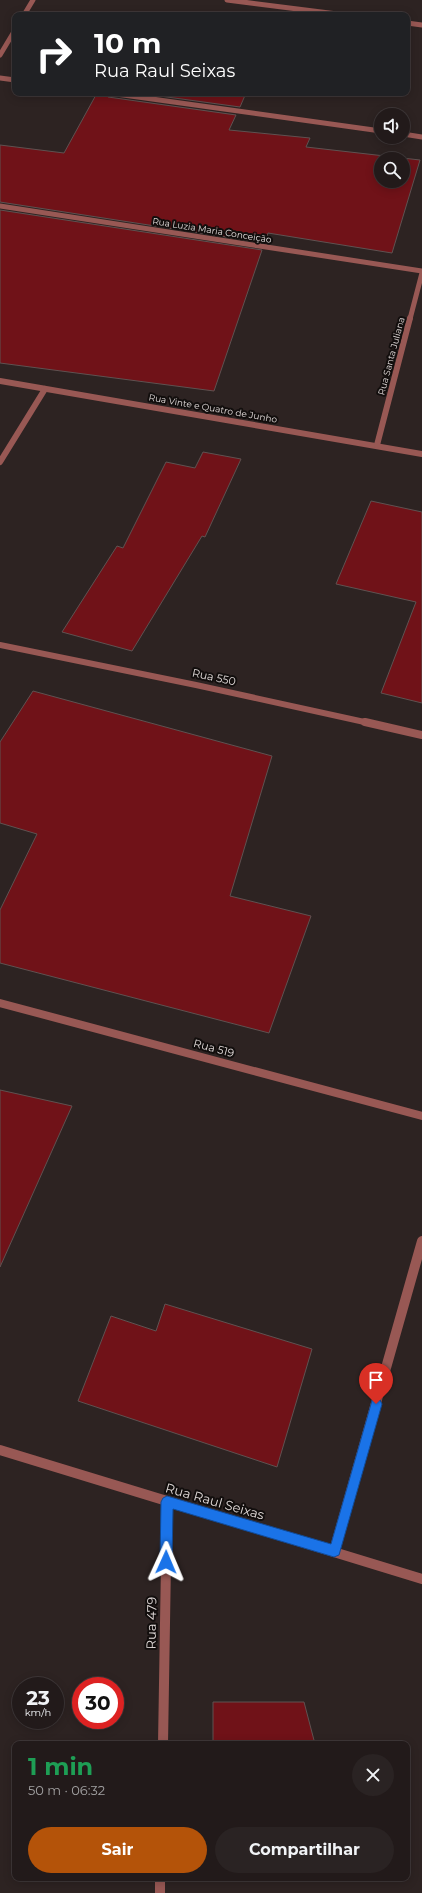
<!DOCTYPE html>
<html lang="pt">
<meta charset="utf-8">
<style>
:root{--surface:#221a1a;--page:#2a2323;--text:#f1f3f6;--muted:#a2a1a2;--line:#3f3839;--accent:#b45309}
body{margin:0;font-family:Montserrat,sans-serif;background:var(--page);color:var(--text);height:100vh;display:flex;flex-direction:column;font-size:15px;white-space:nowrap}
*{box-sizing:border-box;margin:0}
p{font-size:13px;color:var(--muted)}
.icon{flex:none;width:22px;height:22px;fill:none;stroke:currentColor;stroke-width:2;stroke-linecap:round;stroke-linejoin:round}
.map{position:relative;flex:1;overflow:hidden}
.details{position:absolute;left:12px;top:1741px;width:398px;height:140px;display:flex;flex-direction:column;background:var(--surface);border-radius:8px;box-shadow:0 2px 10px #0003,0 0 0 1px var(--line)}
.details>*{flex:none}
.guide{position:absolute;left:12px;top:12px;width:398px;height:84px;border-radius:8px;box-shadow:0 2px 10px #0003,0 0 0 1px var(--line);background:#202124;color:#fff;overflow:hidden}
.buttons{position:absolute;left:374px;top:108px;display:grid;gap:8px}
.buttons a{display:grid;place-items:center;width:36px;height:36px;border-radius:50%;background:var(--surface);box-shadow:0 2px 10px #0003,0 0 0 1px var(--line);font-size:20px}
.speed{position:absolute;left:12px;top:1677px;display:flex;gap:8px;font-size:20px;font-weight:700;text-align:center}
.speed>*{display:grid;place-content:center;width:52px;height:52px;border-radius:50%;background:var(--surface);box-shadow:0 2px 10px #0003,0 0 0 1px var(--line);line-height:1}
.speed small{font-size:10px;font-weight:400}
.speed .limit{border:6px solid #d22;background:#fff;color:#111}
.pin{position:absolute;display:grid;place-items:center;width:34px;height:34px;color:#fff;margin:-41px -17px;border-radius:50% 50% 50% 0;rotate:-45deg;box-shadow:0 0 4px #0007}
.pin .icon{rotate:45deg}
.me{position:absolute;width:44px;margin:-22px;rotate:1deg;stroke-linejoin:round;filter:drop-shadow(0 0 3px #0008)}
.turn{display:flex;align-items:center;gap:14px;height:84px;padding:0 16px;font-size:18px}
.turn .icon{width:52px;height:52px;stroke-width:2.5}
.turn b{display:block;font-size:28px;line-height:34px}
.round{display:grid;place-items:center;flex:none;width:42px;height:42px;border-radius:21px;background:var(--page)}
.headline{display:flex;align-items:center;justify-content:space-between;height:68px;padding:0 16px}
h1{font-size:24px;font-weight:700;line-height:30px;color:#1e9e55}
.primary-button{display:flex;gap:8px;margin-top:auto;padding:8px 16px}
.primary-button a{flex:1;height:46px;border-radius:24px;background:var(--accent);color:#fff;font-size:16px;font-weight:700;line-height:46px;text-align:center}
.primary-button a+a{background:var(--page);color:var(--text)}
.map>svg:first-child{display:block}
</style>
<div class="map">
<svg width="422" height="1893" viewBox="0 0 422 1893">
<rect width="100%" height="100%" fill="#2d2322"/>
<!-- building -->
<g fill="#701218" stroke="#5f5251" fill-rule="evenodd">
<path d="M97,93H105L108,97L236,115L229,130L310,138L306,147L420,160L392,253L268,233L265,243L0,202V145L64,153ZM381,159H403V181H381Z"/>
<path d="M138,93H246L240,107Z"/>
<path d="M0,210L262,250L214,391L0,363Z"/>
<path d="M203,452L241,459L205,537L202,536L132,651L62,632L117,546L123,548L166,462L195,468Z"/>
<path d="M371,501L422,512V703L381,693L416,602L336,584Z"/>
<path d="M33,691L272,756L230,896L311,916L269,1033L0,963V910L37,834L0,823V742Z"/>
<path d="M0,1090L72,1106L0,1267Z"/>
<path d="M165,1304L312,1349L277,1467L78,1401L111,1316L156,1331Z"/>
<path d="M213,1702H304L315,1744H213Z"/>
</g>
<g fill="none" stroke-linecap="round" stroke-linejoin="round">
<!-- street-far3 -->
<g stroke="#985854" stroke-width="5">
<path d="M227,0L345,15"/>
<path d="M24,15L33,0"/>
<path d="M407,23L422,25"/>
<path d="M0,55L15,30"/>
<path d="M0,78L15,80"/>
<path d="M109,93L381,131"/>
<path d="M403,134L422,137"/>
<path d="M0,206L422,271"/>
<path d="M410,319L422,273"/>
</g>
<!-- street-far2 -->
<g stroke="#985854" stroke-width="6">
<path d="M0,381L422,454"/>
<path d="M377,445L410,318"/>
<path d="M0,462L45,389"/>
<path d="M0,645L196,685L369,723"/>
</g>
<!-- street-far1 -->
<g stroke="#985854" stroke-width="8">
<path d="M365,722L422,735"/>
<path d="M0,1003L422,1116"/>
</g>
<!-- street -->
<g stroke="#985854" stroke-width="10">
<path d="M0,1450L422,1579"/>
<path d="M334,1551L422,1241"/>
<path d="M163,1744L167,1502"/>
<path d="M160,1878V1893"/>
</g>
</g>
<!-- route -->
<path fill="#1a73e8" stroke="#114b97" d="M376,1398L380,1400L382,1404L339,1555L334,1557L173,1509L172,1562L170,1567L166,1568L162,1567L160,1562L161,1502L163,1498L167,1496L331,1544L371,1404L372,1400Z"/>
<g text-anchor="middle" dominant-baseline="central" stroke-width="4" stroke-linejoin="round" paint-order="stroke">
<!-- far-street labels -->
<g font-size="9" fill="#e3dcdb" stroke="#120e0d">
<text transform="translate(212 230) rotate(9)">Rua Luzia Maria Conceição</text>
<text transform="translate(391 356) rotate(-75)">Rua Santa Juliana</text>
<text transform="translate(213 408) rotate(10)">Rua Vinte e Quatro de Junho</text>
</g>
<!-- street labels -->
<g font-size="11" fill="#e3dcdb" stroke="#120e0d">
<text transform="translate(214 677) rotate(12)">Rua 550</text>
<text transform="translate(214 1048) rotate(15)">Rua 519</text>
</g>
<!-- near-street labels -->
<g font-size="13" fill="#e3dcdb" stroke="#120e0d">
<text transform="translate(215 1501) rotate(16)">Rua Raul Seixas</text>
<text transform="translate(151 1623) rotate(-89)">Rua 479</text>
</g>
</g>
</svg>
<div class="buttons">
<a><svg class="icon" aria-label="sound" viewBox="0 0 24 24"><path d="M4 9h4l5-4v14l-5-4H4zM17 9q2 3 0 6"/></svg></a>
<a><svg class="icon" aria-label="search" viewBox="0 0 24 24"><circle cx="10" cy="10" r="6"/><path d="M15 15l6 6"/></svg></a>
</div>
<div class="speed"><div>23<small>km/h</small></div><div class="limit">30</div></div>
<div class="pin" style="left:376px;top:1404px;background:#d93025"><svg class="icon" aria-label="arrive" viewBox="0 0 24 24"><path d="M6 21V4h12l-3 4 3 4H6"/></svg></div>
<svg class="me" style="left:166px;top:1562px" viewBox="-20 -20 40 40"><path d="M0-17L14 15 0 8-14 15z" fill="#1a73e8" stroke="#fff" stroke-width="4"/></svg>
<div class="guide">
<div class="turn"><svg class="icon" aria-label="right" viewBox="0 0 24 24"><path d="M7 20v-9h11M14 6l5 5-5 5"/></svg><div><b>10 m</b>Rua Raul Seixas</div></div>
</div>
<section class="details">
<div class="headline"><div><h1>1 min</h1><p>50 m · 06:32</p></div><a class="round"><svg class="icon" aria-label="close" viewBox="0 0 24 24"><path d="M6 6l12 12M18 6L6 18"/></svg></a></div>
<div class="primary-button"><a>Sair</a><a>Compartilhar</a></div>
</section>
</div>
